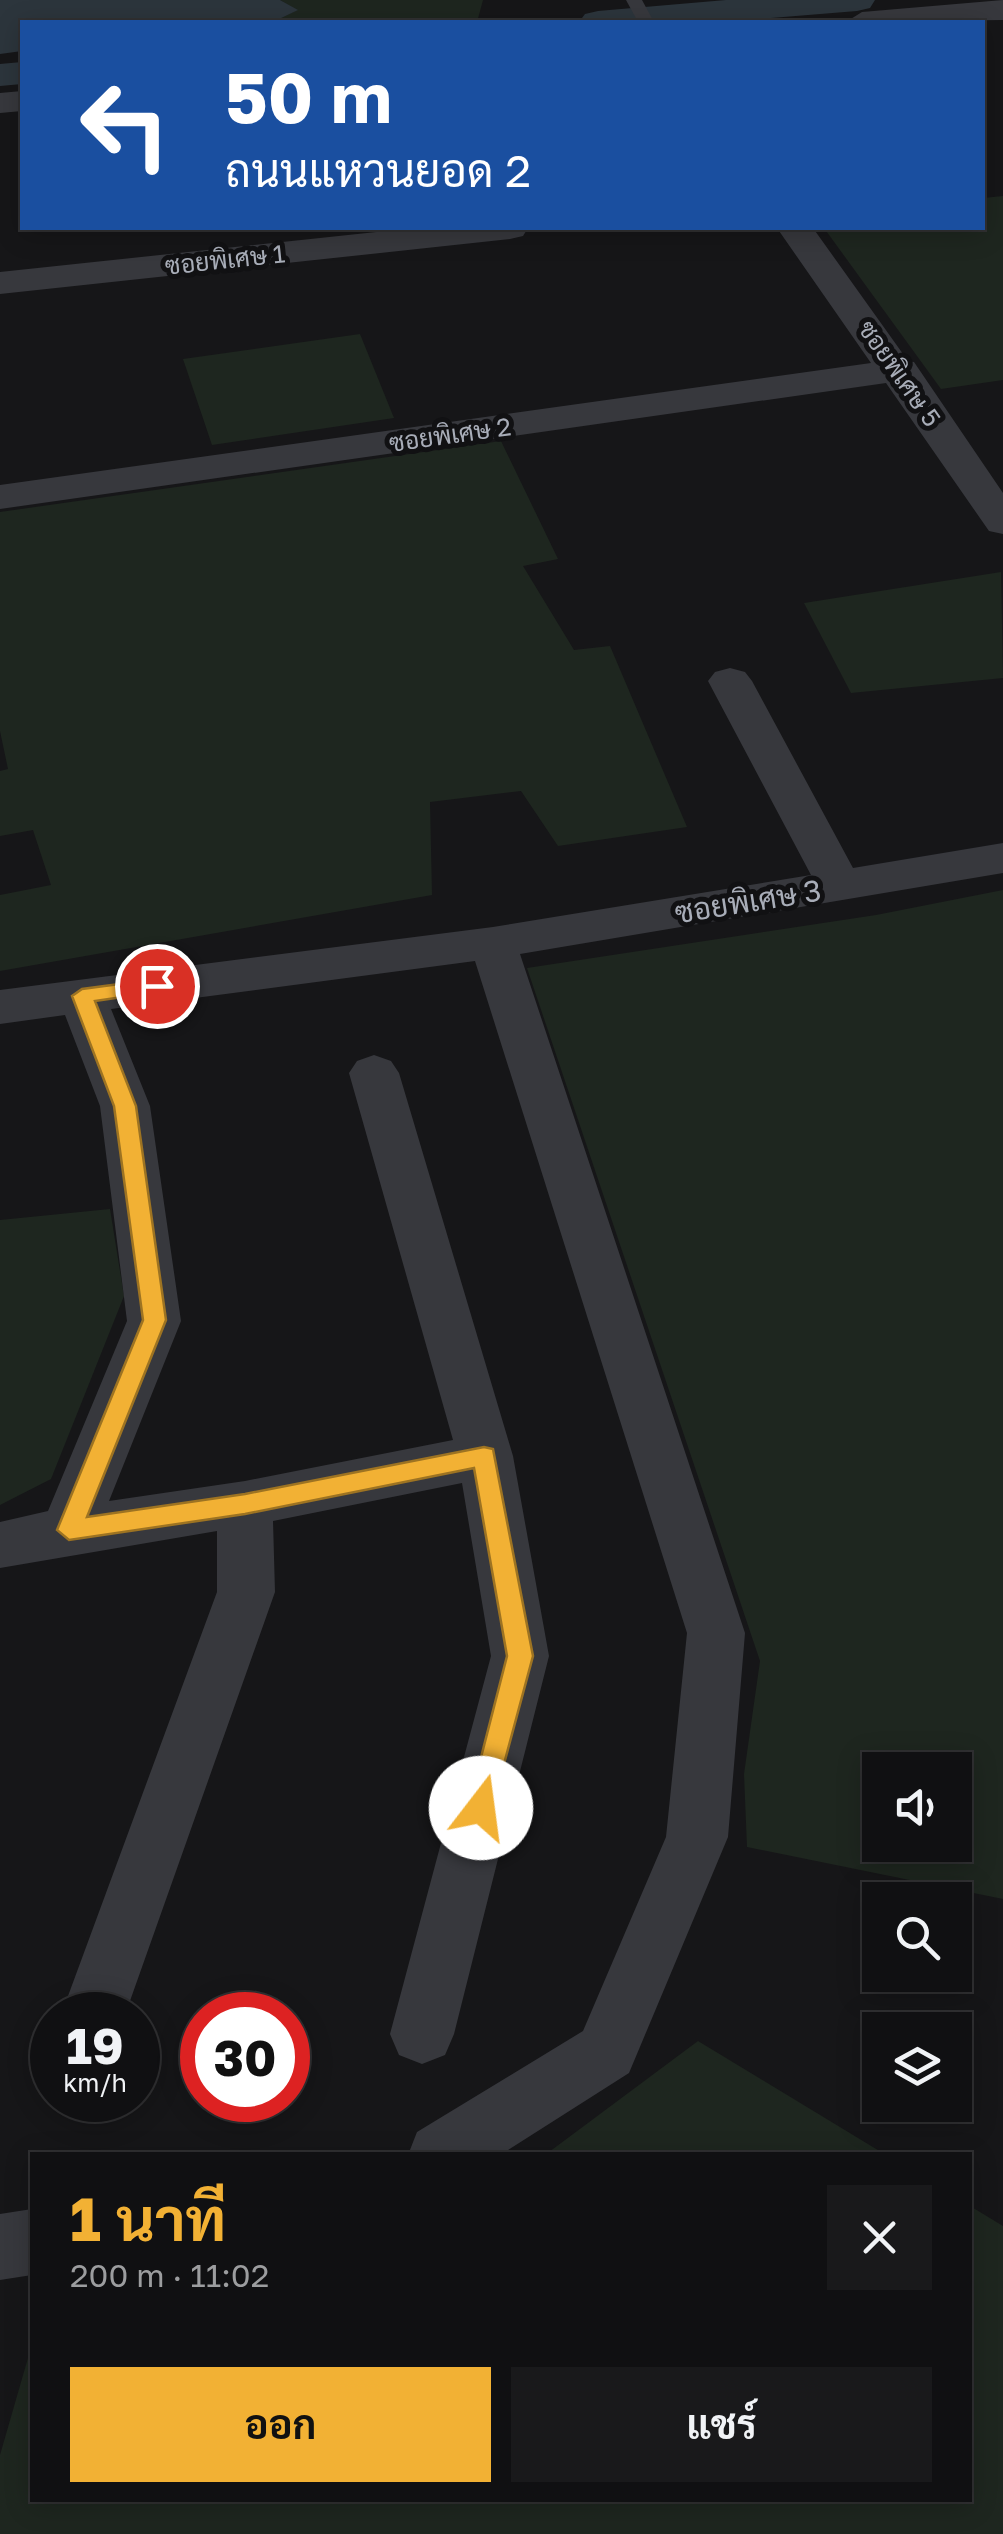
<!DOCTYPE html>
<html lang="th">
<meta charset="utf-8">
<style>
:root{--surface:#101012;--page:#19191b;--text:#f1f3f6;--muted:#9c9d9f;--line:#303032;--accent:#f2b134}
body{margin:0;font-family:"Golos Text",Sarabun,sans-serif;background:var(--page);color:var(--text);height:100vh;display:flex;flex-direction:column;font-size:38px;white-space:nowrap}
*{box-sizing:border-box;margin:0}
p{font-size:32px;color:var(--muted)}
.icon{flex:none;width:55px;height:55px;fill:none;stroke:currentColor;stroke-width:2;stroke-linecap:round;stroke-linejoin:round}
.map{position:relative;flex:1;overflow:hidden}
.drawer{position:absolute;left:30px;top:2152px;width:942px;height:350px;display:flex;flex-direction:column;background:var(--surface);border-radius:0px;box-shadow:0 5px 25px #0003,0 0 0 2px var(--line)}
.drawer>*{flex:none}
.top-card{position:absolute;left:20px;top:20px;width:965px;height:210px;border-radius:0px;box-shadow:0 5px 25px #0003,0 0 0 2px var(--line);background:#1a4fa0;color:#fff;overflow:hidden}
.tools{position:absolute;left:862px;top:1752px;display:grid;gap:20px}
.tools a{display:grid;place-items:center;width:110px;height:110px;border-radius:0px;background:var(--surface);box-shadow:0 5px 25px #0003,0 0 0 2px var(--line);font-size:50px}
.speed{position:absolute;left:30px;top:1992px;display:flex;gap:20px;font-size:50px;font-weight:700;text-align:center}
.speed>*{display:grid;place-content:center;width:130px;height:130px;border-radius:50%;background:var(--surface);box-shadow:0 5px 25px #0003,0 0 0 2px var(--line);line-height:1}
.speed small{font-size:25px;font-weight:400}
.speed .limit{border:15px solid #d22;background:#fff;color:#111}
.pin{position:absolute;display:grid;place-items:center;width:85px;height:85px;color:#fff;margin:-42px;border:5px solid #fff;border-radius:50%;box-shadow:0 2px 10px #0007}
.me{position:absolute;width:110px;margin:-55px;rotate:15deg;stroke-linejoin:round;filter:drop-shadow(0 0 8px #0008)}
.turn{display:flex;align-items:center;gap:35px;height:210px;padding:0 40px;font-size:45px}
.turn .icon{width:130px;height:130px;stroke-width:2.5}
.turn b{display:block;font-size:70px;line-height:85px}
.round{display:grid;place-items:center;flex:none;width:105px;height:105px;border-radius:0px;background:var(--page)}
.head{display:flex;align-items:center;justify-content:space-between;height:170px;padding:0 40px}
h1{font-size:60px;font-weight:700;line-height:75px;color:var(--accent)}
.action{display:flex;gap:20px;margin-top:auto;padding:20px 40px}
.action a{flex:1;height:115px;border-radius:0px;background:var(--accent);color:#111;font-size:40px;font-weight:700;line-height:115px;text-align:center}
.action a+a{background:var(--page);color:var(--text)}
.map>svg:first-child{display:block}
</style>
<div class="map">
<svg width="1003" height="2534" viewBox="0 0 1003 2534">
<rect width="100%" height="100%" fill="#161618"/>
<!-- green -->
<g fill="#1e261f" fill-rule="evenodd">
<path d="M280,0H483L477,22H273L297,10Z"/>
<path d="M1003,196V380L941,389L824,228H982L983,198Z"/>
<path d="M360,334L394,418L212,445L183,359Z"/>
<path d="M501,441L558,559L523,566L574,650L610,646L687,827L558,846L521,791L430,802L432,895L0,971V895L51,885L33,830L0,836V771L8,769L0,731V512Z"/>
<path d="M1001,572L1003,678L851,693L804,603Z"/>
<path d="M1003,890V1899L747,1847L744,1774L760,1661L527,968L876,915ZM880,1770H955V1845H880Z"/>
<path d="M110,1209L124,1296L51,1479L0,1505V1220Z"/>
<path d="M698,2041L886,2155H545Z"/>
<path d="M970,2206L1003,2226V2534H0V2455L32,2344V2500H970Z"/>
</g>
<!-- water -->
<path fill="#2c353c" d="M0,0H280L298,10L273,22H22V51L0,54Z"/>
<g fill="none" stroke-linecap="round" stroke-linejoin="round">
<!-- canal -->
<g fill="#2c353c" fill-rule="evenodd">
<path d="M726,0H875L870,8L857,11L723,22H579L585,14L598,11Z"/>
<path d="M22,62V84L0,86V64Z"/>
</g>
<!-- service -->
<path fill="#37383d" fill-rule="evenodd" d="M626,0H642L654,22H638Z"/>
<!-- minor -->
<g fill="#37383d" fill-rule="evenodd">
<path d="M1003,0V20L846,22L862,12Z"/>
<path d="M22,91V111L0,113V93Z"/>
<path d="M414,228H528L523,236L510,239L0,294V272Z"/>
<path d="M777,228H813L908,361L914,362L1003,493V534L989,531L886,383L0,509V485L871,363Z"/>
<path d="M730,668L745,672L752,681L853,868L1003,843V873L520,954L745,1633L728,1837L629,2073L500,2155H408L417,2132L583,2031L666,1837L687,1633L475,961L111,1009L150,1106L181,1321L109,1501L245,1481L453,1440L349,1073L357,1061L374,1055L391,1061L399,1073L513,1456L549,1656L454,2034L445,2055L422,2064L399,2055L390,2034L491,1656L462,1483L273,1521L275,1592L125,2015H61L217,1592V1531L0,1568V1522L48,1511L127,1321L100,1106L65,1015L0,1024V990L493,927L811,875L708,681L715,672Z"/>
<path d="M32,2209V2275L0,2280V2214Z"/>
</g>
</g>
<!-- route -->
<path fill="#f2b134" stroke="#9d7322" stroke-width="2.5" d="M157,979L164,981V991L95,1001L136,1106L166,1320L87,1517L245,1494L484,1447L493,1449L533,1656L490,1816H471L468,1808L507,1656L474,1468L245,1514L69,1540L57,1530L143,1320L114,1106L72,996L82,989Z"/>
<g text-anchor="middle" dominant-baseline="central" stroke-width="10" stroke-linejoin="round" paint-order="stroke">
<!-- far-street labels -->
<g font-size="25" fill="#a8adb8" stroke="#111113">
<text transform="translate(225 259) rotate(-6)">ซอยพิเศษ 1</text>
<text transform="translate(900 373) rotate(55)">ซอยพิเศษ 5</text>
<text transform="translate(450 434) rotate(-8)">ซอยพิเศษ 2</text>
</g>
<!-- street labels -->
<g font-size="30" fill="#a8adb8" stroke="#111113">
<text transform="translate(748 901) rotate(-9)">ซอยพิเศษ 3</text>
</g>
</g>
</svg>
<div class="tools">
<a><svg class="icon" aria-label="sound" viewBox="0 0 24 24"><path d="M4 9h4l5-4v14l-5-4H4zM17 9q2 3 0 6"/></svg></a>
<a><svg class="icon" aria-label="search" viewBox="0 0 24 24"><circle cx="10" cy="10" r="6"/><path d="M15 15l6 6"/></svg></a>
<a><svg class="icon" aria-label="layers" viewBox="0 0 24 24"><path d="M12 4l9 5-9 5-9-5zM3 14l9 5 9-5"/></svg></a>
</div>
<div class="speed"><div>19<small>km/h</small></div><div class="limit">30</div></div>
<div class="pin" style="left:157px;top:986px;background:#d93025"><svg class="icon" aria-label="arrive" viewBox="0 0 24 24"><path d="M6 21V4h12l-3 4 3 4H6"/></svg></div>
<svg class="me" style="left:481px;top:1808px" viewBox="-20 -20 40 40"><circle r="19" fill="#fff"/><path d="M0-13L10 11 0 6-10 11z" fill="#f2b134"/></svg>
<div class="top-card">
<div class="turn"><svg class="icon" aria-label="left" viewBox="0 0 24 24"><path d="M17 20v-9H6M10 6l-5 5 5 5"/></svg><div><b>50 m</b>ถนนแหวนยอด 2</div></div>
</div>
<section class="drawer">
<div class="head"><div><h1>1 นาที</h1><p>200 m · 11:02</p></div><a class="round"><svg class="icon" aria-label="close" viewBox="0 0 24 24"><path d="M6 6l12 12M18 6L6 18"/></svg></a></div>
<div class="action"><a>ออก</a><a>แชร์</a></div>
</section>
</div>
